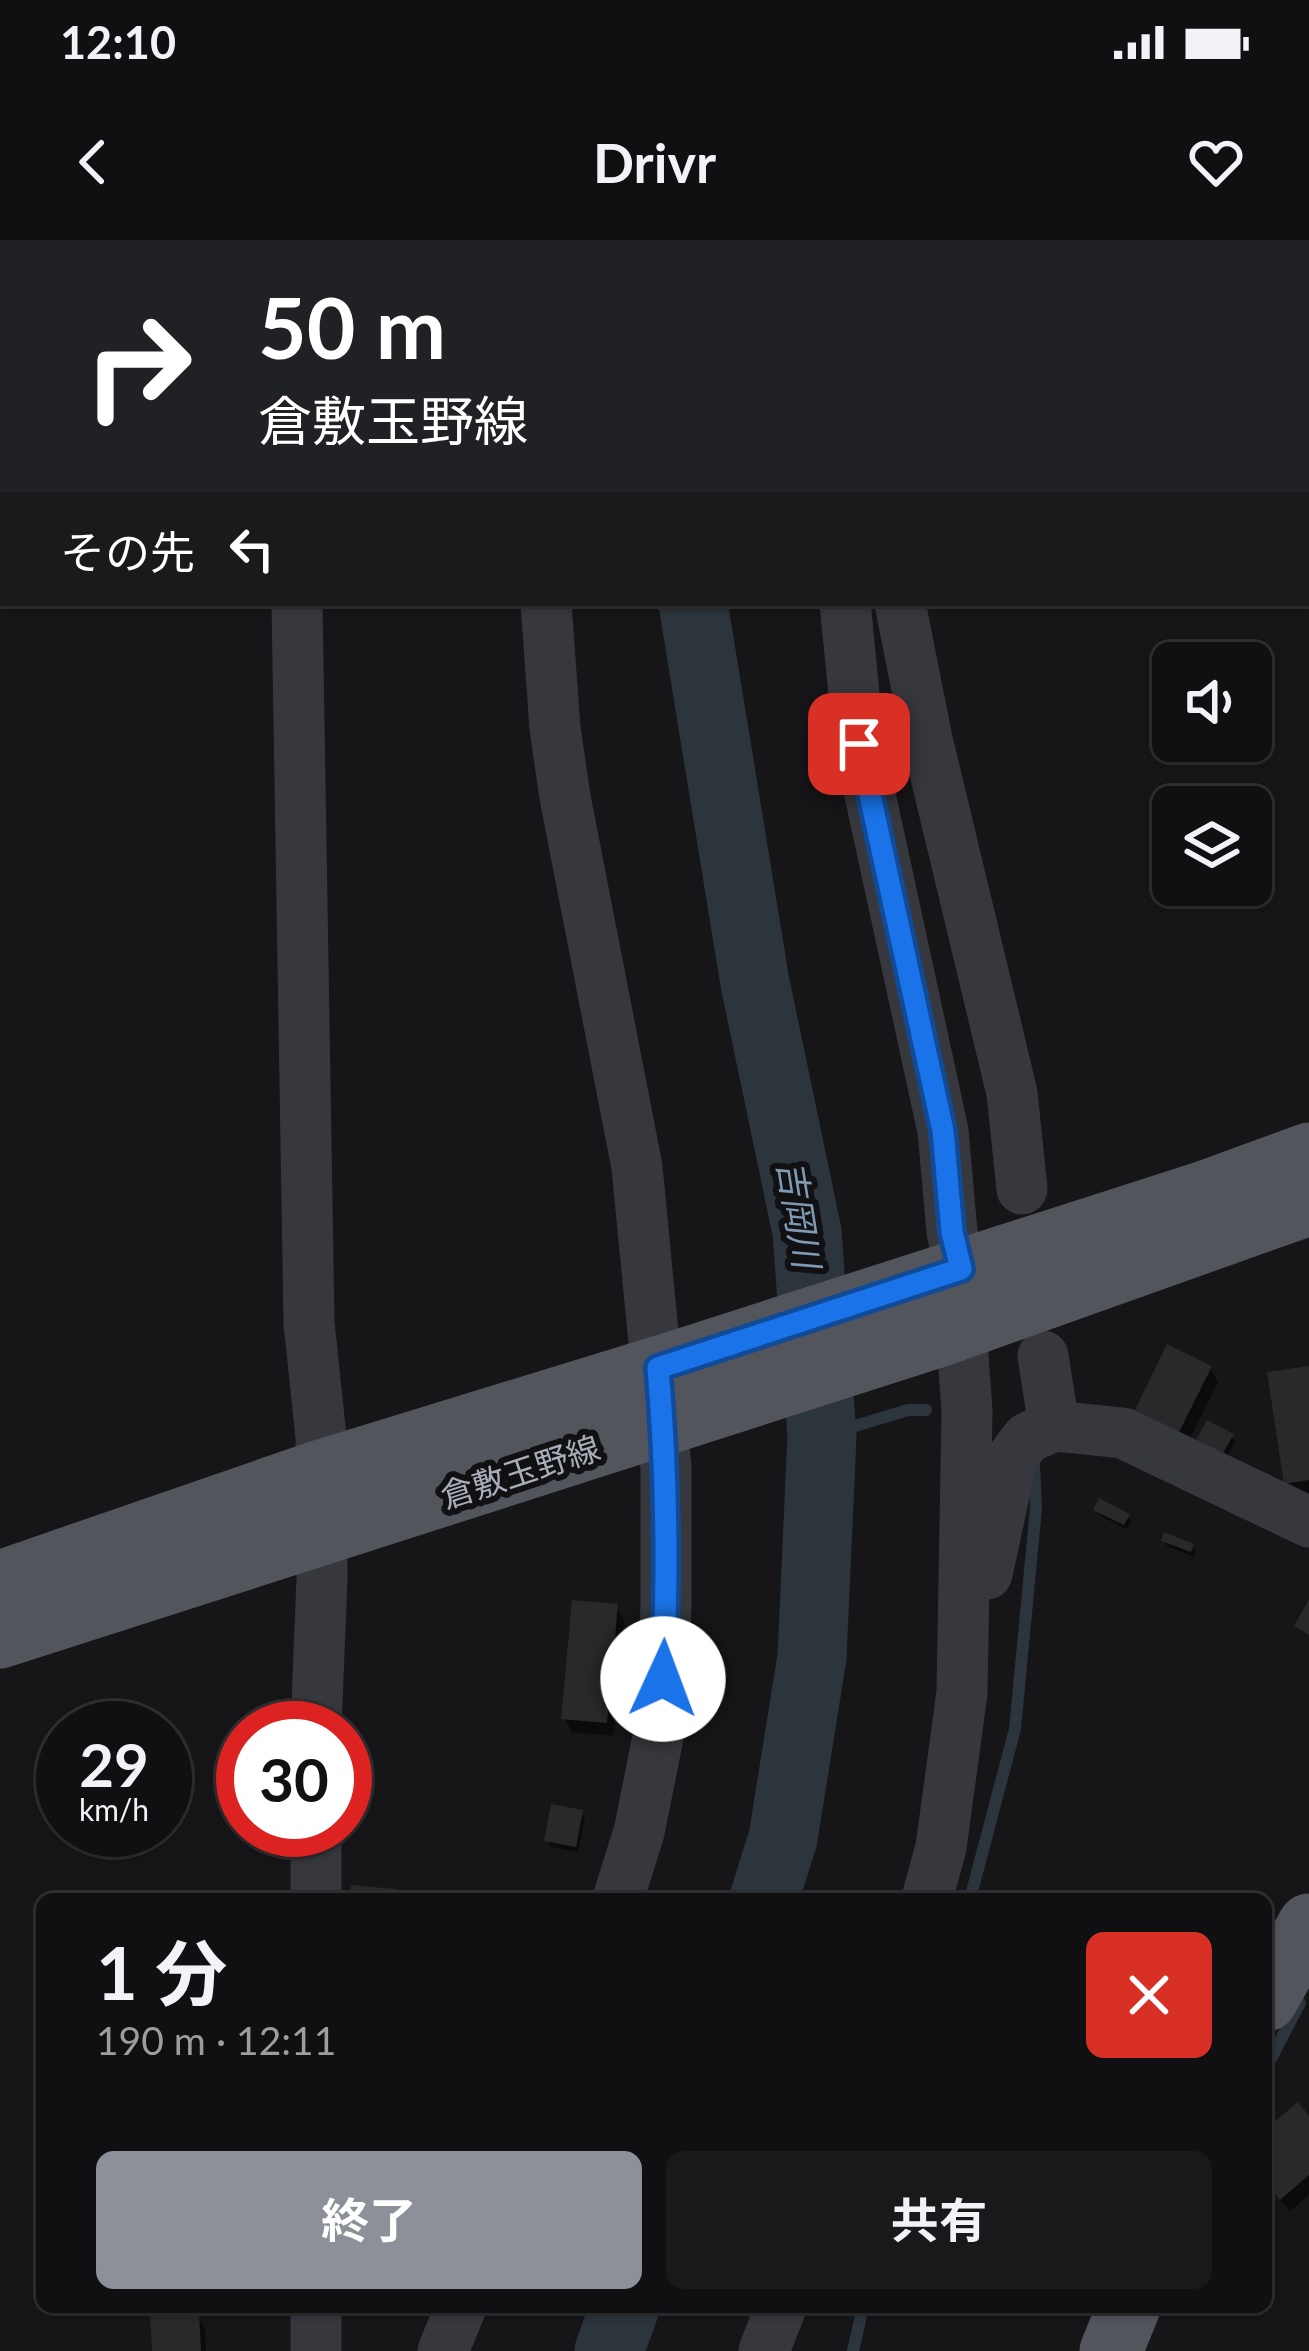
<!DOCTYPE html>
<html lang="ja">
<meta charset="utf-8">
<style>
:root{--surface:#101012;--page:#19191b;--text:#f1f3f6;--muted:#9c9d9f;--line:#303032;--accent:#8c9099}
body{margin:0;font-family:Lato,"Noto Sans JP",sans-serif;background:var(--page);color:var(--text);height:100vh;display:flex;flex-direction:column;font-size:45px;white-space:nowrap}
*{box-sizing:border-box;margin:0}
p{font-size:39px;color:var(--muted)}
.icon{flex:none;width:66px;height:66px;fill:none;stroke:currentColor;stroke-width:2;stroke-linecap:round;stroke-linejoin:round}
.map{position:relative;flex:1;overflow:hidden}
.drawer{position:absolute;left:36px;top:1653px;width:1236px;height:420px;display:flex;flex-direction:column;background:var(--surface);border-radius:18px;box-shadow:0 3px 9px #0004,0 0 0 3px var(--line)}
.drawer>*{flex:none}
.guide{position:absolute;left:0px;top:0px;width:1311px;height:366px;box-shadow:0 3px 9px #0004,0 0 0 3px var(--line);background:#202124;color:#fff;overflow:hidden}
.tools{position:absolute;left:1152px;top:402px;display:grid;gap:24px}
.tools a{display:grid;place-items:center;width:120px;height:120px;border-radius:18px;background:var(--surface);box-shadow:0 3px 9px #0004,0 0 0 3px var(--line);font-size:60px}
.speed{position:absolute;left:36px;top:1461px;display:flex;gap:24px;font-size:60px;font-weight:700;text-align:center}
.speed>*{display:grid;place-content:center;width:156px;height:156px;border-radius:50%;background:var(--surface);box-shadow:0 3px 9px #0004,0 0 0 3px var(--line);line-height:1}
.speed small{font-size:30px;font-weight:400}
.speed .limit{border:18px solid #d22;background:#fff;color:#111}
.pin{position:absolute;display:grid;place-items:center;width:102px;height:102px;color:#fff;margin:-51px;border-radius:24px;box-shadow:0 6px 18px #0006}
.me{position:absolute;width:132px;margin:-66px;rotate:2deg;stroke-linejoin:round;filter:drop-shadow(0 0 9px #0008)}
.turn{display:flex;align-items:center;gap:42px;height:252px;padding:0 60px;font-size:54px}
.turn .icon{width:156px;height:156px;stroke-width:2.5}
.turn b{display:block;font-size:84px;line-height:102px}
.then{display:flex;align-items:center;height:114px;padding:0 60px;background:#0003;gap:24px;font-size:45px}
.round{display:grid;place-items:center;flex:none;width:126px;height:126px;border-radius:18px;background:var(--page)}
.head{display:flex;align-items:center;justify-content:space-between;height:204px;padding:0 60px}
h1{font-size:72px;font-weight:700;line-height:90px}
.action{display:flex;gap:24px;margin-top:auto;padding:24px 60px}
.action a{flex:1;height:138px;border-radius:18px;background:var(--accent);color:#fff;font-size:48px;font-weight:700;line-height:138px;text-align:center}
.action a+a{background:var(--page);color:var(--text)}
.status{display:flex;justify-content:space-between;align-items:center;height:84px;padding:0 60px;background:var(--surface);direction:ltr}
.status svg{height:33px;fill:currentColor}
header{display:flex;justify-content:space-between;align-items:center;height:156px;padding:0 60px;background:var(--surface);font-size:54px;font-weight:700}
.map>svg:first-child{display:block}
</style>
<div class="status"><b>12:10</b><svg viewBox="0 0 49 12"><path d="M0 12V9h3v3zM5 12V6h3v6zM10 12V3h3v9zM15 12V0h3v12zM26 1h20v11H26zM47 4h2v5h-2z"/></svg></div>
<header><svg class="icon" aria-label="back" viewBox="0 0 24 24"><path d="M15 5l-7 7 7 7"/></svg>Drivr<svg class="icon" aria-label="heart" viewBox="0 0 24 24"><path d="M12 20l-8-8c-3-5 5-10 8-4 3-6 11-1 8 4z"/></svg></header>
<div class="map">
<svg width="1309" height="2111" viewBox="0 0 1309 2111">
<rect width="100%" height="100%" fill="#161618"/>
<!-- shadow -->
<g fill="#0007">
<path d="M1210,1128L1218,1142L1186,1206L1145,1186Z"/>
<path d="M1309,1129V1263L1286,1243Z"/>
<path d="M1232,1197L1235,1203L1225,1219L1203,1206Z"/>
<path d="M1097,1270L1128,1276L1131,1282L1127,1289L1100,1276Z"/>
<path d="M1164,1301L1192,1306L1196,1312L1194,1317L1168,1307Z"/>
<path d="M616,1367L624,1381L613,1496L572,1492L564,1478Z"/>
<path d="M581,1572L585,1578L578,1612L551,1607L548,1601Z"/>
<path d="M1309,1881V1955L1290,1971L1266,1943V1893Z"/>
<path d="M197,2075L205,2089L206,2111H155Z"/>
</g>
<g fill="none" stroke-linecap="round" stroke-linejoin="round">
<!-- stream -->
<g stroke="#2c353c" stroke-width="12">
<path d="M822,1196L908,1170H926"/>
<path d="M970,1659L1015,1489L1036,1268L1034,1225"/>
<path d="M1266,1828L1300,1763"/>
<path d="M853,2111L863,2067"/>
</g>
<!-- river -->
<g stroke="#2c353c" stroke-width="69">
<path d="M722,3V0"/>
<path d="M693,363L755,743L807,992L822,1196L812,1417L783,1598L764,1659"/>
<path d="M609,2111L625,2067"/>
</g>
</g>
<!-- building -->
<g fill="#29292c">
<path d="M1167,1104L1212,1126L1178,1194L1134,1172Z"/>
<path d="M1309,1126V1240L1284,1244L1267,1132Z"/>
<path d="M1207,1180L1234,1194L1222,1215L1196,1200Z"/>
<path d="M1099,1258L1130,1274L1124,1285L1093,1270Z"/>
<path d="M1164,1292L1194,1304L1191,1312L1161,1301Z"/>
<path d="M1309,1359V1395L1294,1386Z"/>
<path d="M572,1360L618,1364L607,1483L561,1479Z"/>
<path d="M551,1564L583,1570L576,1607L544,1601Z"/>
<path d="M351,1645L395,1649V1659H350Z"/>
<path d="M1298,1862L1309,1876V1935L1280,1960L1266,1942V1889Z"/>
<path d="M199,2072L201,2111H152L150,2076Z"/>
</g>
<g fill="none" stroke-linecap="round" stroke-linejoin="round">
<!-- minor -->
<g stroke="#37383d" stroke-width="51">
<path d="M294,0V3"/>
<path d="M575,3V0"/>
<path d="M873,3L874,0"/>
<path d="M982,3L984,0"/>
<path d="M1308,176L1309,177"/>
<path d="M0,318L3,317"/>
<path d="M297,363L309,1083L321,1197L322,1338L316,1488"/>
<path d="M546,363L555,488L565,557L637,927L666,1227V1365L662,1477L639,1592L618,1659"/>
<path d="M845,363L859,504L943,891L952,992L961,1029"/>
<path d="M900,363L927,499L1012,853L1022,949"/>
<path d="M1043,1116L1054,1186"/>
<path d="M987,1334L1012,1218L1027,1198L1054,1186L1123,1193L1309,1282"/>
<path d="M316,1659V1590"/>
<path d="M927,1659L941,1607L962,1453L967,1171L961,1088"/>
<path d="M316,2111V2067"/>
<path d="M443,2111L461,2067"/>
<path d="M764,2111L781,2067"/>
</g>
<!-- major -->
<g stroke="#53555c" stroke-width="63">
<path d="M0,1342L321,1231L676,1122L1202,953L1309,914"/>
<path d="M0,1397L941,1095L1309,964"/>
<path d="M1266,1760L1309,1685"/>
<path d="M1111,2111L1129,2067"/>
</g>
</g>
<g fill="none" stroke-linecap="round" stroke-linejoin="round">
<!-- route casing -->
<g stroke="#114b97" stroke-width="30">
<path id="route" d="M663,1439C668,1335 667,1232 658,1128L961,1029L952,992L943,891L859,504"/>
</g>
<!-- route -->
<use href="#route" stroke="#1a73e8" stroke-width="21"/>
</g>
<g text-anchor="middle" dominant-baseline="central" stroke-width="12" stroke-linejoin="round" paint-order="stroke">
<!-- street labels -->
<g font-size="33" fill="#a8adb8" stroke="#111113">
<text transform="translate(520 1231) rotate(-18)">倉敷玉野線</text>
</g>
<!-- water labels -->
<g font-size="36" font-style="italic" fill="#7f9bb3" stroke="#111113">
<text transform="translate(800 974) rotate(81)">吉岡川</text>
</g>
</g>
</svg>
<div class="tools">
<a><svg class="icon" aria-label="sound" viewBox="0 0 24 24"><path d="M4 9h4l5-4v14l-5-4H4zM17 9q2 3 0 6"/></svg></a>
<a><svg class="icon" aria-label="layers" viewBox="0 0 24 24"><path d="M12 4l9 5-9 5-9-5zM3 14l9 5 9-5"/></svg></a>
</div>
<div class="speed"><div>29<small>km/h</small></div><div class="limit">30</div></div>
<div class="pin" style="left:859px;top:504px;background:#d93025"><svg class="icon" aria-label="arrive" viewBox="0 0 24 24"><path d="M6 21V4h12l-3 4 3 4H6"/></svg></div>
<svg class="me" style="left:663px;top:1439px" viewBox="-20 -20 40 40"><circle r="19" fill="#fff"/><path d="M0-13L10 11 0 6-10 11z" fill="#1a73e8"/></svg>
<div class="guide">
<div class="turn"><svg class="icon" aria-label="right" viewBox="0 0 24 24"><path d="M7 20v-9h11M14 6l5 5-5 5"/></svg><div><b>50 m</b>倉敷玉野線</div></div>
<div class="then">その先<svg class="icon" aria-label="left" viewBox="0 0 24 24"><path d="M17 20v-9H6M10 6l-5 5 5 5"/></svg></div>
</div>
<section class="drawer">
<div class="head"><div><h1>1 分</h1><p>190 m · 12:11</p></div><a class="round" style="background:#d93025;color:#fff"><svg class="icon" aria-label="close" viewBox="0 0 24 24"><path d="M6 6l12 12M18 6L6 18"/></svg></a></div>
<div class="action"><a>終了</a><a>共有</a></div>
</section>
</div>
